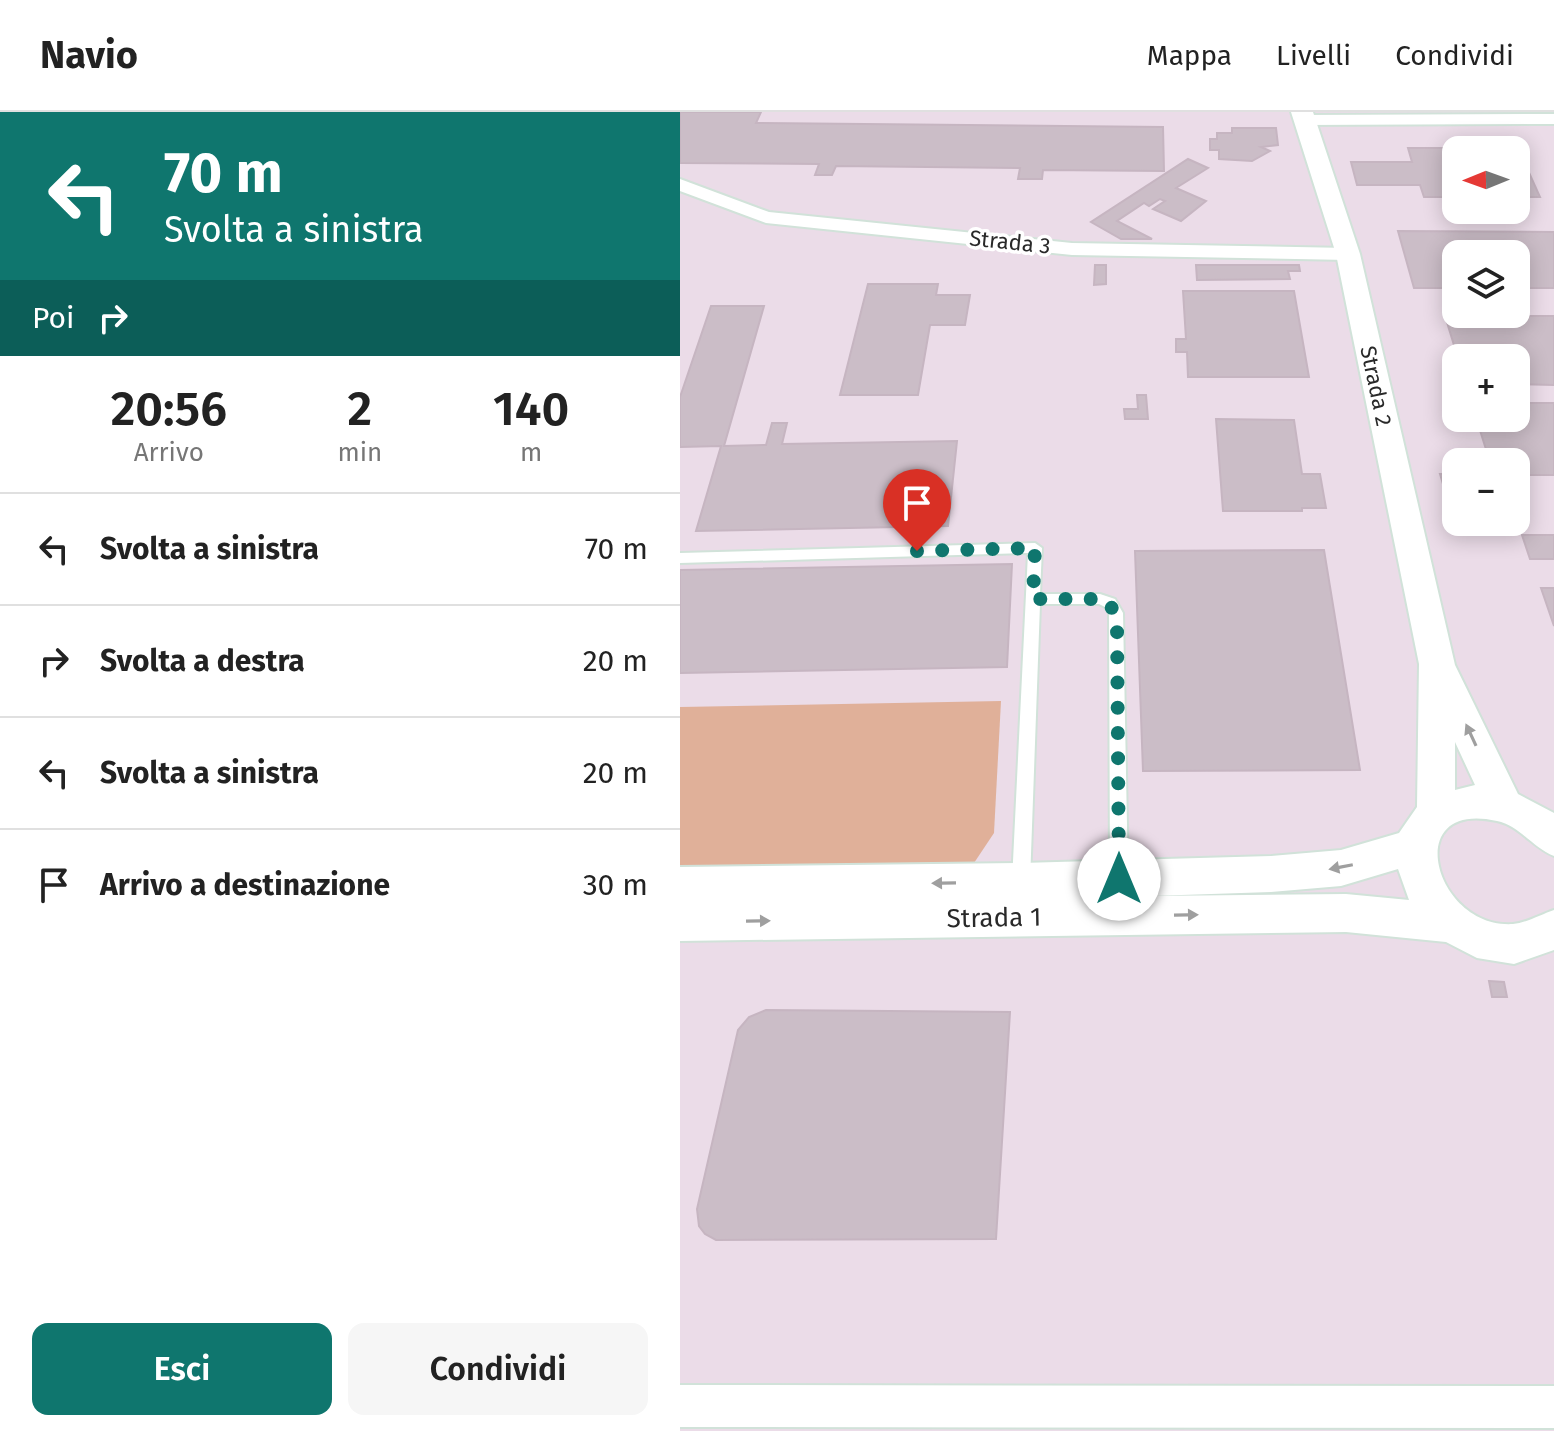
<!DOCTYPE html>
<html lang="it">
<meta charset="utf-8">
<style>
:root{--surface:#fff;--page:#f6f6f6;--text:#222;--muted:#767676;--line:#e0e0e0;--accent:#0f766e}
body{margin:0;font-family:"Fira Sans",sans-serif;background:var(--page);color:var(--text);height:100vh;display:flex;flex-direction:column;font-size:30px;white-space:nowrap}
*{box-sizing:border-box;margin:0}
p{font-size:26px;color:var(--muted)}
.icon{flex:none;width:44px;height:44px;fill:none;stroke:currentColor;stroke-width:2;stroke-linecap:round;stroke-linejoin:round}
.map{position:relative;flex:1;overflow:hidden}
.sheet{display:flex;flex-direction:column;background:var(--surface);width:680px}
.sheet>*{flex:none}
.banner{background:#0f766e;color:#fff;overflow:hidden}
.needle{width:52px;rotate:269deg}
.tools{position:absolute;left:762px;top:24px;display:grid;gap:16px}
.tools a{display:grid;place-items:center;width:88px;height:88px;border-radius:16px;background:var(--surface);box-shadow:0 4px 20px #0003;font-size:40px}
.pin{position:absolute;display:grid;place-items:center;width:68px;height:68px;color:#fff;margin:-82px -34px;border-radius:50% 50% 50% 0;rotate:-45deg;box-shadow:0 0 8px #0007}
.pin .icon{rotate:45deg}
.me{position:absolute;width:88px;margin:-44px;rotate:0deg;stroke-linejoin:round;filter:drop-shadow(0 0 6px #0008)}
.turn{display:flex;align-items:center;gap:28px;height:168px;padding:0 32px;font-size:36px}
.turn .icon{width:104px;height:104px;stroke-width:2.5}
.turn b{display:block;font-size:56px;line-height:68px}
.then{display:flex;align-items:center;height:76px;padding:0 32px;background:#0003;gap:16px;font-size:30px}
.eta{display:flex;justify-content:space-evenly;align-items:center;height:136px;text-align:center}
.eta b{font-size:48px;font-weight:600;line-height:56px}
.primary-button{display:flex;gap:16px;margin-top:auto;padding:16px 32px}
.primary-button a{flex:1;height:92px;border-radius:16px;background:var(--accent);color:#fff;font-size:32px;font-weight:600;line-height:92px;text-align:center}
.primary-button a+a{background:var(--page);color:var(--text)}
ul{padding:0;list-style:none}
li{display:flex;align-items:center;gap:24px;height:112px;padding:0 32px;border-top:2px solid var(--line)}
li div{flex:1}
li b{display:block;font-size:30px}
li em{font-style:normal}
header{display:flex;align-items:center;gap:48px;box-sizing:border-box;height:112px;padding:0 40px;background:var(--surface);border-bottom:2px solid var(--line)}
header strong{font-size:38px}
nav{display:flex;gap:44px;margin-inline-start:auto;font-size:28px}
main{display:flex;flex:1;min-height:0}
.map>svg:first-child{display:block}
</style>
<header>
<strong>Navio</strong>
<nav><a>Mappa</a><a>Livelli</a><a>Condividi</a></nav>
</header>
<main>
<section class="sheet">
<div class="banner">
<div class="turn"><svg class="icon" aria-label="left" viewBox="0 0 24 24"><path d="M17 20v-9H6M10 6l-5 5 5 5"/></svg><div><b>70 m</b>Svolta a sinistra</div></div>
<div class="then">Poi<svg class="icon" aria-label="right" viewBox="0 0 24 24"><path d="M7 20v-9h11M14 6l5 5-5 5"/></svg></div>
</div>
<div class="eta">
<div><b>20:56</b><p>Arrivo</p></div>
<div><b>2</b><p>min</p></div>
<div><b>140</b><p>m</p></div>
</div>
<ul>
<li><svg class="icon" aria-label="left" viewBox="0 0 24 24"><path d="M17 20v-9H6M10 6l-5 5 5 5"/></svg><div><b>Svolta a sinistra</b></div><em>70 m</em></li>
<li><svg class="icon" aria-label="right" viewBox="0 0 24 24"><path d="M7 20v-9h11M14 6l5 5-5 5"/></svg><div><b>Svolta a destra</b></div><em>20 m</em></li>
<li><svg class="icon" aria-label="left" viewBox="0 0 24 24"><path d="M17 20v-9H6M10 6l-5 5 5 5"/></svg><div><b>Svolta a sinistra</b></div><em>20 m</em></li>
<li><svg class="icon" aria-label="arrive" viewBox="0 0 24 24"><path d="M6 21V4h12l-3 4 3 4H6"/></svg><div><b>Arrivo a destinazione</b></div><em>30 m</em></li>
</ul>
<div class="primary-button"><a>Esci</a><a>Condividi</a></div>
</section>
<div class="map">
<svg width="874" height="1319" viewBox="0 0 874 1319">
<rect width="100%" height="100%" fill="#ebdce8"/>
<!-- green -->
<path fill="#e0b099" d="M321,589L314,721L294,751L0,757V595Z"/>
<!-- building -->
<g fill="#cbbdc7" stroke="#c6b5c1" stroke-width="2">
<path d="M0,0H81L76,11L483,15L484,59L363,58L362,67H338L340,56L156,54L152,63H135L139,52L0,51Z"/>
<path d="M552,16H596L598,33L581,35L590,39L572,49L539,47V38H530V27H537V21H552Z"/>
<path d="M728,36H838L860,85H836V38H776V85H744L740,73H677L671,50H732Z"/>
<path d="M508,47L528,56L496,76L526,89L501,109L473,97L485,89L480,87L469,94L464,91L437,109L472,127H441L411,110Z"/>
<path d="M718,119L874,120V176H836V142H776V176H734Z"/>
<path d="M415,153H426V172L414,173Z"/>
<path d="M516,153H619L620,159H608L610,167L517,168Z"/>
<path d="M188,172H258L256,183H290L285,213H250L238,283H160Z"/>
<path d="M503,179H614L629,265H508L507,240H496V227H506Z"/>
<path d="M31,194H84L44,334L86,333L92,311H107L102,332L277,329L268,414L16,419L41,334L0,335V285Z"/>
<path d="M765,204H874V273L836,272V246H778Z"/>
<path d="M457,283H466L468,307H445L444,297H458Z"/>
<path d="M836,291H874V363H836V350H810L798,312H785L784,306H836Z"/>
<path d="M536,307L614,308L622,362H640L646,396H622V399H543Z"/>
<path d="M760,362H776V382H766Z"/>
<path d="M842,423H874V447H850Z"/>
<path d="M644,438L680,658L463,659L455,439Z"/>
<path d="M332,452L327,555L0,561V458Z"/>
<path d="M861,476H874V514Z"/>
<path d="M809,869L824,870L827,885H812Z"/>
<path d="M86,898L330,900L316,1127L36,1128L25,1122L19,1114L17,1097L58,918L69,905Z"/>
</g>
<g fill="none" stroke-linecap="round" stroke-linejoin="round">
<!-- service casing -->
<g stroke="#d1e2d9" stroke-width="4">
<path id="service" d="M355,431L362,436L360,482H420L435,487L443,501L448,767L445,773L439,775L433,773L430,767L429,501L425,495L419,492H360L350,770L347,776L341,778L335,776L332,770L348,441L0,451V441Z"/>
</g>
<!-- minor casing -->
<g stroke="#d1e2d9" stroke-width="4">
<g id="minor">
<path d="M874,2V12L624,13L615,8L624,3Z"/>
<path d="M0,67L89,100L392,131L668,136L678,142L668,148L392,143L86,111L0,79Z"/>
<path d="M0,1273L874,1274V1316L0,1315Z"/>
</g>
</g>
<!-- tertiary casing -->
<g stroke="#d1e2d9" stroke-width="4">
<path id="tertiary" d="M611,0H633L680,142L775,553L838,682L874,701V744C853,736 840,714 817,709C719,687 755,817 833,812C846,811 862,802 874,798V838L834,852L797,846L766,830L666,820L0,829V755L341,751L591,744L661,738L719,721L737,695L739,552L656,142ZM775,630L795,673L775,678ZM718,757L729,788L666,782L471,784L591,780L661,774Z"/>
</g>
<!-- service -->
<use href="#service" fill="#fff" fill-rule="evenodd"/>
<!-- minor -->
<use href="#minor" fill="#fff" fill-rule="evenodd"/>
<!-- tertiary -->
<use href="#tertiary" fill="#fff" fill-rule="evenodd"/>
</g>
<!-- one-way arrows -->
<defs><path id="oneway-solid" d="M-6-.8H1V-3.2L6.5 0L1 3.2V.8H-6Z" transform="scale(2)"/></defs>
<g fill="#9f9f9f">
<use href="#oneway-solid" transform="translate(791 623) rotate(-115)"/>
<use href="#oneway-solid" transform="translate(661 755) rotate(169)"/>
<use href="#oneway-solid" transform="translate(264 771) rotate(179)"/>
<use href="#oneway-solid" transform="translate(506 803) rotate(-1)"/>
<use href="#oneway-solid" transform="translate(78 809) rotate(-1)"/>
</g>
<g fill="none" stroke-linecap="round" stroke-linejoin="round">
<!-- route -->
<path stroke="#0f766e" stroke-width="14" stroke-dasharray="0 25.2" d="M237,439L355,436L353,487H420L430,491L437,511L439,767"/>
</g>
<g text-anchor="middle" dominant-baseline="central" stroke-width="7" stroke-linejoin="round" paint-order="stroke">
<!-- far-street labels -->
<g font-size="22" fill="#292929" stroke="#fff">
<text transform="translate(330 130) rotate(6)">Strada 3</text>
<text transform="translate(696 274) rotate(78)">Strada 2</text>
</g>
<!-- street labels -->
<g font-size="26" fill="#292929" stroke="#fff">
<text transform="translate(314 806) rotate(-1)">Strada 1</text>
</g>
</g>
</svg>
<div class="tools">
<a><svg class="needle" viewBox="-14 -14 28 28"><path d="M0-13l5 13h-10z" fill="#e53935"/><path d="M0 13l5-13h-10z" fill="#767676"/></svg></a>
<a><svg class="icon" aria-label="layers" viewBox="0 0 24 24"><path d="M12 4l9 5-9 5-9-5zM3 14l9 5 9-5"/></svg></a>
<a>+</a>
<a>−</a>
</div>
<div class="pin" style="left:237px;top:439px;background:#d93025"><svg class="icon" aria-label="arrive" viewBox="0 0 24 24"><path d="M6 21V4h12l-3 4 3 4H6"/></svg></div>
<svg class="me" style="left:439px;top:767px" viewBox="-20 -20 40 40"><circle r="19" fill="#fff"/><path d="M0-13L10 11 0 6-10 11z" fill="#0f766e"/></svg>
</div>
</main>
